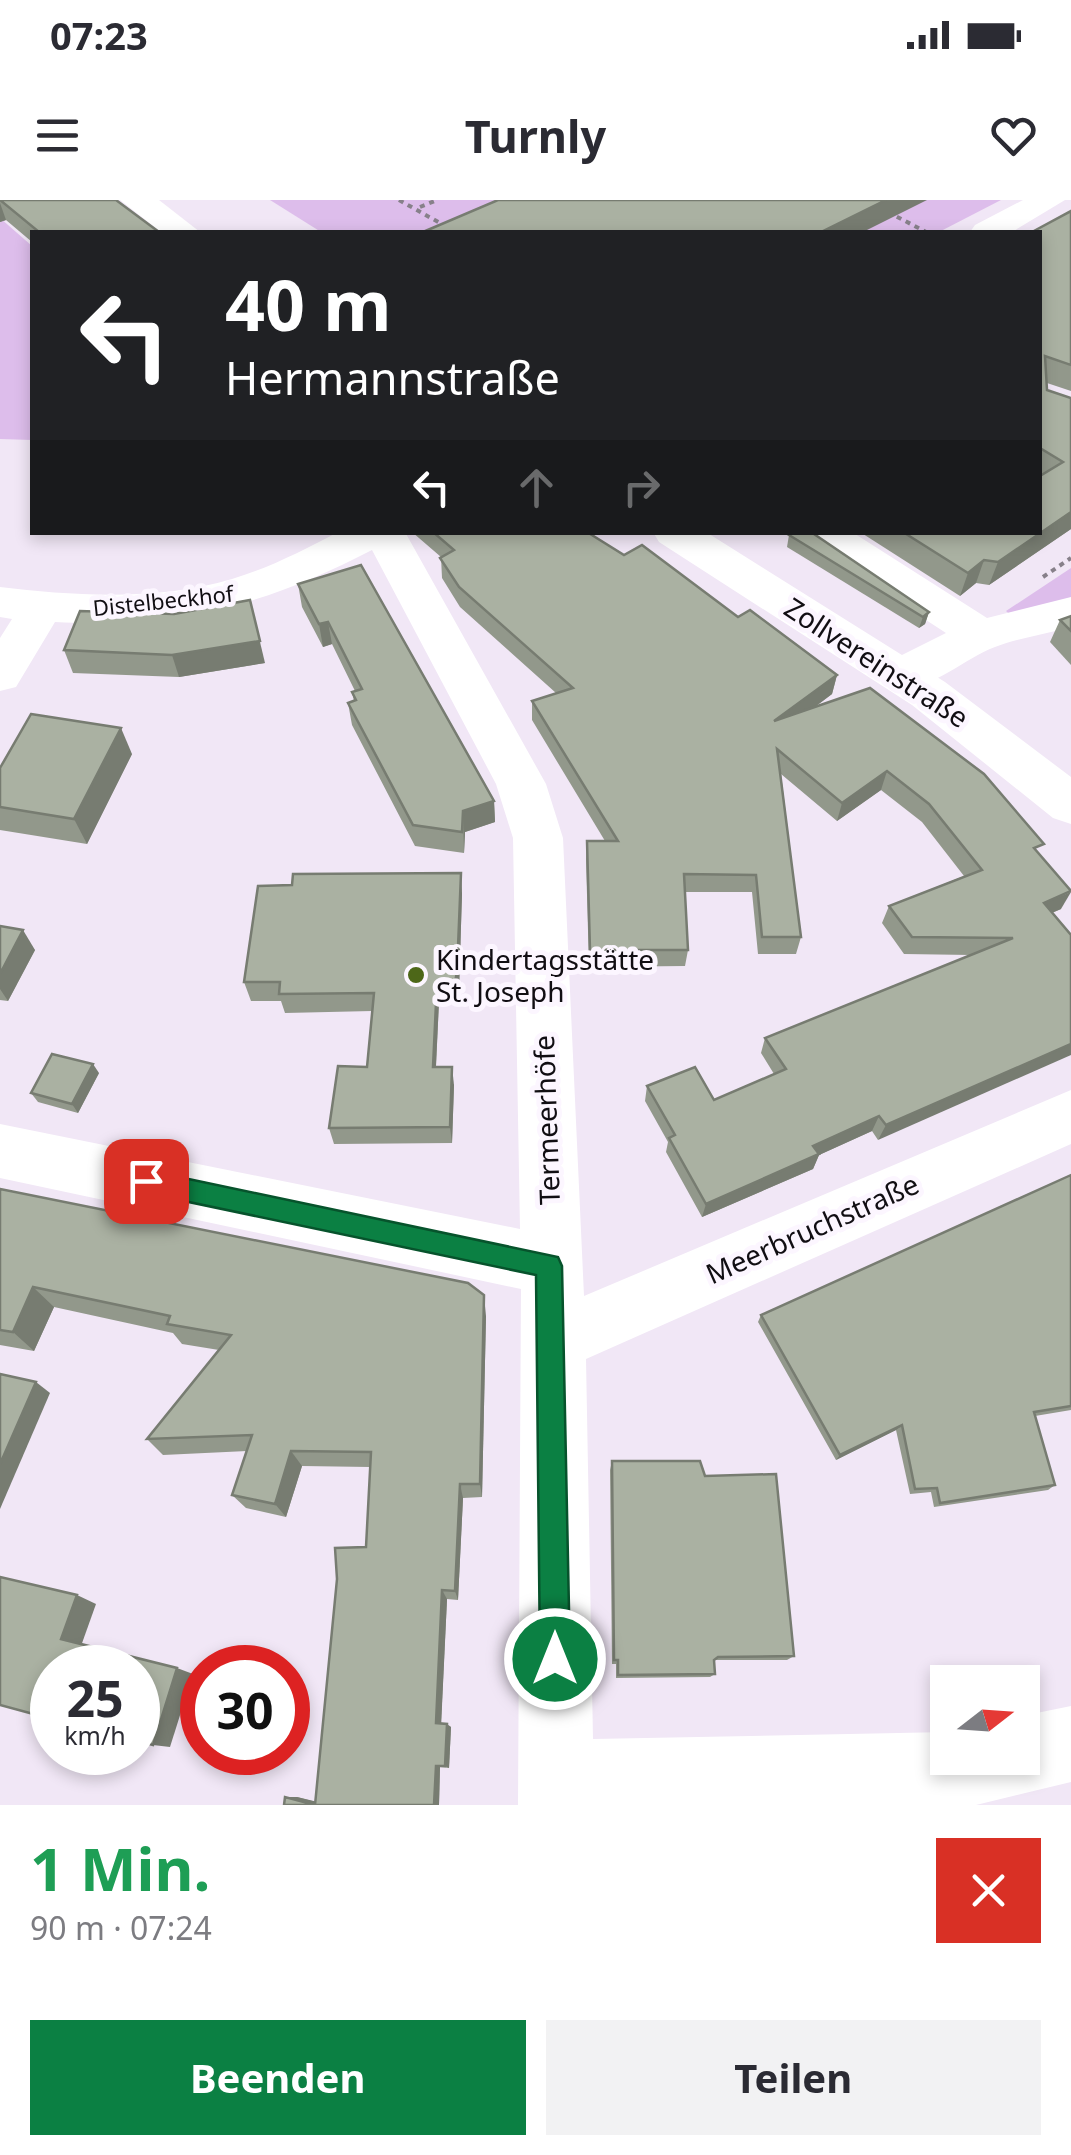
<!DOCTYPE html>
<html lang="de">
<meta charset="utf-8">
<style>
:root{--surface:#fff;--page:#f2f2f3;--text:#2b2b33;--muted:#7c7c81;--accent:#0b8043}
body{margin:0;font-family:"Noto Sans",sans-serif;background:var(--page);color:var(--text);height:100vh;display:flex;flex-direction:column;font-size:38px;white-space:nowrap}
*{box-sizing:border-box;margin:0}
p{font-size:32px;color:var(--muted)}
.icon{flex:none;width:55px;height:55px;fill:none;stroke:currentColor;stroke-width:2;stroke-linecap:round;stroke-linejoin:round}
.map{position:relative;height:1605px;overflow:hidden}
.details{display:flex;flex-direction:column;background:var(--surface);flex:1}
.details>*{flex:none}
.top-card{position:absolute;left:30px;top:30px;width:1012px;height:305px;border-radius:0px;box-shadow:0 5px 15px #0003;background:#202124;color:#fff;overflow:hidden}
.needle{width:65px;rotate:73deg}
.controls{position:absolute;left:930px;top:1465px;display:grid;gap:20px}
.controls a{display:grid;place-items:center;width:110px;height:110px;border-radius:0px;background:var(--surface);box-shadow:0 5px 15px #0003;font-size:50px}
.speed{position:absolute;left:30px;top:1445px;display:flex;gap:20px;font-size:50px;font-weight:700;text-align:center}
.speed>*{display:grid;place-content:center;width:130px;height:130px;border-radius:50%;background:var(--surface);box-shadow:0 5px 15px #0003;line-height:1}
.speed small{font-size:25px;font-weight:400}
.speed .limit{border:15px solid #d22;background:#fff;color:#111}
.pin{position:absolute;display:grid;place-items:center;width:85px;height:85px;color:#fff;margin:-42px;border-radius:20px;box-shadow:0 5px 15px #0006}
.me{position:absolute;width:110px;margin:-55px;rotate:0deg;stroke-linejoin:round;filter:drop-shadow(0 0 8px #0008)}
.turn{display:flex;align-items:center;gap:35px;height:210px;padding:0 30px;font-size:45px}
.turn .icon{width:130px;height:130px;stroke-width:2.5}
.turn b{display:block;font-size:70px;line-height:85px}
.lanes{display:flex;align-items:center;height:95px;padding:0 30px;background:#0003;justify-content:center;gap:50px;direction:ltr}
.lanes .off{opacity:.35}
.round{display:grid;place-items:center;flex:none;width:105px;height:105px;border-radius:0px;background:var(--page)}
.overview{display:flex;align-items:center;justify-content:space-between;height:170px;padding:0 30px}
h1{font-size:60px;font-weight:700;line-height:75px;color:#1e9e55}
.primary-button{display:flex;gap:20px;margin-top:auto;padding:20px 30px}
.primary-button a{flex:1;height:115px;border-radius:0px;background:var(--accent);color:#fff;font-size:40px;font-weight:700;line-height:115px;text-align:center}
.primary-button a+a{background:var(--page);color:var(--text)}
.status{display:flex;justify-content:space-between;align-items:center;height:70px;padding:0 50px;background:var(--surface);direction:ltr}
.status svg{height:28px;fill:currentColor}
header{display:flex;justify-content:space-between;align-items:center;height:130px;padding:0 30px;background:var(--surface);font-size:45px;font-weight:700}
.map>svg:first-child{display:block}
</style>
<div class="status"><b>07:23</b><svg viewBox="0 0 49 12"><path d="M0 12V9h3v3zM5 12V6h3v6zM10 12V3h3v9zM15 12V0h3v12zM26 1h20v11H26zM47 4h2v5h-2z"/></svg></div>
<header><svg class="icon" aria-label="menu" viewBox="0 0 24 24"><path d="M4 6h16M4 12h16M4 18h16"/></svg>Turnly<svg class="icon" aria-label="heart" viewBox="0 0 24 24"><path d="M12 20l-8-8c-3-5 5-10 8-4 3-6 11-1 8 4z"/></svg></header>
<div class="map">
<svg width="1071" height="1605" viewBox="0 0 1071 1605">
<rect width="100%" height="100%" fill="#f1e7f6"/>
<!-- green -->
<g fill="#ddbdeb">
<path d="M270,0H1001L939,32H321Z"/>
<path d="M0,18L32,46V240L0,239Z"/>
<path d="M1071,368V403L1016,420L1006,411Z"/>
</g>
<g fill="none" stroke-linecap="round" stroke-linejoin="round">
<!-- path -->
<g stroke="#87808a" stroke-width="4" stroke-dasharray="5 5" stroke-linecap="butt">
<path d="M399,0L456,32"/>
<path d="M420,7L437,0"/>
<path d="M888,12L926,32"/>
<path d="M1043,377L1071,358"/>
</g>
<!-- minor -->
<g fill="#fff" fill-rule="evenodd">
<path d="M1023,0H1065L1012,32H970L975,25Z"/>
<path d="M338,332H405L546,584L563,638L584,1096L1071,890V944L586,1159L593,1539L948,1532V1558H1022V1516L1071,1506V1582L976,1605H518L521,1089L0,978V924L520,1029L513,638L496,584L372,350C264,406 178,428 55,422L16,487L0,491V438L12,419L0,417V387C74,396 159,401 232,379C269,368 304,350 338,332Z"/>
<path d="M800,332H852L987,418L1071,397V427C1046,434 1019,438 995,447C960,460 926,497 888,486L881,474L888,462L946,433L806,342Z"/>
</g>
<!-- major -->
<g fill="#fff" fill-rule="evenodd">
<path d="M120,0H159L200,32H161Z"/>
<path d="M653,332H706L945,482L1071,577V624L1053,618L912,505L659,342Z"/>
</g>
</g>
<!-- wall -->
<g fill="#92988b">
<path d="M0,0L159,32H32V42L6,20L0,22Z"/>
<path d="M1071,11V191L1047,183V190L1071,198V329L989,385L976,383L960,396L860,332H1040V32Z"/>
<path d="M412,332H587L624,355L738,417L837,475L832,494L815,507L1039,653L1061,709L1052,713L878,940L872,931L819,955L813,969L702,1017L666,952L668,942L645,901L647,886L714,900L774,874L761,853L765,838L971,755L904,754L882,723L889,706L964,676L922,622L881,590L837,621L781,574L801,737L796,754H758L752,692H685L688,750L685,766L589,767L586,659L587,641H605L532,520V501L556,493L460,407L442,378L441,357Z"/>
<path d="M789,335L929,412L925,424L919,428L787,347Z"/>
<path d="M298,384L494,601L495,622L465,632L464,653L415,646L352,525L348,503L354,501L352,492L355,491L332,444L323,447L302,407Z"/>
<path d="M80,411L265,463L179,477L73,473L64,450Z"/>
<path d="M1071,416V465L1050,442L1060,420Z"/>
<path d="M132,554L87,644L0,630V568Z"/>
<path d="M292,685L462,693L459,791L457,801H439L436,867L454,885L452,943L334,944L329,928L367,867L372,811L285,813L281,801H251L244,782Z"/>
<path d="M0,726L35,750L8,801L0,800Z"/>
<path d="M99,873L78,913L38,902L31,893Z"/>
<path d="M1071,975V1210L1035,1216L1055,1285L1048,1290L934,1307L931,1292L910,1294L896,1230L836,1260L758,1122L761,1115Z"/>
<path d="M0,989L486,1116L482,1297L463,1298L458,1400L447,1399L441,1523L451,1527L449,1568L440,1567L439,1605H284L285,1597H297L316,1602L366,1347L370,1267L302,1266L286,1317L246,1308L232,1295L247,1251L163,1255L147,1239L219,1150L182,1144L173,1133L54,1107L34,1151L0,1145Z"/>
<path d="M612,1261L705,1276L794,1456L787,1460H714L715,1474L710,1477L616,1478V1464H612L610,1270Z"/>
</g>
<!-- shaded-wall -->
<g fill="#777c71">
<path d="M886,0H927L863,32H821Z"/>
<path d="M0,3L6,20L0,22Z"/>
<path d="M1071,312V329L989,385L998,362Z"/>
<path d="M984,360L976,383L960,396L968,373Z"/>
<path d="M250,400L265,463L179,477L172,455Z"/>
<path d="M929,412L925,424L919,428L923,417Z"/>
<path d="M328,422L332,444L323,447L319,424Z"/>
<path d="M837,475L832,494L770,540L774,521Z"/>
<path d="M121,528L132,554L87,644L74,619Z"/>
<path d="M887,571L881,590L837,621L842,603Z"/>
<path d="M494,601L495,622L465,632L464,653L463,611Z"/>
<path d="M461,673L462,693L459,791L457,801L455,782Z"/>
<path d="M1071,692L1061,709L1034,720L1044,703Z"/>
<path d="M23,730L35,750L8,801L0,789V774Z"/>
<path d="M437,782L439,801L435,885L433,867Z"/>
<path d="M1071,844V855L878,940L886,925Z"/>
<path d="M93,864L99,873L78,913L72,904Z"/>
<path d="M452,867L454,885L452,943L450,927Z"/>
<path d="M879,916L872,931L819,955L813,969L702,1017L706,1004L813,946Z"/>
<path d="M33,1087L54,1107L34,1151L13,1132Z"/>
<path d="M484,1095L486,1116L482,1297L480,1284Z"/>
<path d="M36,1182L50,1193L0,1309V1264Z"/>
<path d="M902,1225L896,1230L836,1260L840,1255Z"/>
<path d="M291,1251L302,1266L286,1317L275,1304Z"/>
<path d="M460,1284L463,1298L458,1400L455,1391Z"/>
<path d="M442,1390L447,1399L441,1527L436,1523Z"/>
<path d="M77,1395L96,1404L81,1446L61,1439Z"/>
<path d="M177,1468L193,1474L170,1547L153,1545Z"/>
<path d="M447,1524L451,1527L449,1568L445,1566Z"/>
<path d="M436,1566L440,1567L439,1605H434Z"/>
<path d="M285,1597H297L326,1604L315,1605Z"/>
</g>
<!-- building -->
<g fill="#aab1a2" stroke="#777c71" stroke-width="2.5">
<path d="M0,0H116L159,32H39Z"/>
<path d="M498,0H886L821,32H423Z"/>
<path d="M1071,11V165L1045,156L1047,190L1071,198V312L998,362L984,360L968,373L903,332H1040V276L1063,262L1040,248V32H1032Z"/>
<path d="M433,332H587L624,355L642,345L738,417L750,410L837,475L774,521L870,488L984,574L1044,644L1034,648L1071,691L1044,703L1071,735V844L886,925L879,916L813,946L819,954L706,1004L669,938L675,935L647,886L695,867L714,900L786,869L765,838L1013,738L912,737L889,706L982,670L929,604L887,571L842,603L777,549L801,737H762L756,675L684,674L688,750H590L587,641H618L532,501L573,488L459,387L440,358L454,350Z"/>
<path d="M793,332H811L929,412L923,417L789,335Z"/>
<path d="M361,365L494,601L463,611L462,632L413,625L348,503L356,500L352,492L362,489L328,422L319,424L298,384Z"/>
<path d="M250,400L260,441L172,455L64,450L80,411L174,414Z"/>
<path d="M1071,416V431L1060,420Z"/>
<path d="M31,514L121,528L74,619L0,607V568Z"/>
<path d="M461,673L457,772L455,782H437L433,867H452L450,927L329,928L338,866L367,867L374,793L279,794L280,782H244L258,686L292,685L293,674Z"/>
<path d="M0,726L23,730L0,774Z"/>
<path d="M52,854L93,864L72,904L31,893Z"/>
<path d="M1071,975V1206L1034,1212L1055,1285L940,1303L937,1288L915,1289L902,1225L840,1255L761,1115Z"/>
<path d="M0,989L468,1083L484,1095L480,1284H460L455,1391L442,1390L436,1523L447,1524L445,1566H436L434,1605H284L285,1597L315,1605L337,1379L335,1348L366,1347L371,1252L291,1251L275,1304L232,1295L252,1235L147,1239L231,1135L167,1124L170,1116L33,1087L13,1132L0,1130Z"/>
<path d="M0,1174L36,1182L0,1264Z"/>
<path d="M612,1261H700L705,1276L776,1274L794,1456L718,1457L714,1460L715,1474L618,1475V1460H614Z"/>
<path d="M0,1377L77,1395L61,1439L177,1468L153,1545L138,1541V1468H52V1519L0,1505Z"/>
</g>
<!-- route -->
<path fill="#0b8043" stroke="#07532c" stroke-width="2.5" d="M146,970L558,1057L562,1066L570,1459L566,1469L555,1474L545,1469L540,1459L536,1075L146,993L134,981Z"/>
<!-- markers -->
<circle fill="#4d6718" stroke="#fcf6ff" stroke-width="4" cx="416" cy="775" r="10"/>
<g text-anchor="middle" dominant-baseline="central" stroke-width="10" stroke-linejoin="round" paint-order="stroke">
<!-- far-street labels -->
<g font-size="22" fill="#110e13" stroke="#fcf6ff">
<text transform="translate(163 400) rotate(-6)">Distelbeckhof</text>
</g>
<!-- street labels -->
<g font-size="28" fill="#110e13" stroke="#fcf6ff">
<text transform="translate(877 462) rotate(33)">Zollvereinstraße</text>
<text transform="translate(546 920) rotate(-92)">Termeerhöfe</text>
<text transform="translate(812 1028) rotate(-24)">Meerbruchstraße</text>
</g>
<!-- poi labels -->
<g font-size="28" fill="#110e13" stroke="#fcf6ff" text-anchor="start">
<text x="436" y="759">Kindertagsstätte<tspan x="436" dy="32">St. Joseph</tspan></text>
</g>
</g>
</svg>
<div class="controls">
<a><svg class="needle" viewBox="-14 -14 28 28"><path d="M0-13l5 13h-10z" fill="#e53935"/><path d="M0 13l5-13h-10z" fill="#7c7c81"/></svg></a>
</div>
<div class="speed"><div>25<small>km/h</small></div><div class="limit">30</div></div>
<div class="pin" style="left:146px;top:981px;background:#d93025"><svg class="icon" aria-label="arrive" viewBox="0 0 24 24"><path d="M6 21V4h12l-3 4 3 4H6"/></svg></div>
<svg class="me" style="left:555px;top:1459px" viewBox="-20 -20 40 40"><circle r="17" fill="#0b8043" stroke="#fff" stroke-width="3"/><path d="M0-11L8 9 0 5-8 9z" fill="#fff"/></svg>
<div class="top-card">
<div class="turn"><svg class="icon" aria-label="left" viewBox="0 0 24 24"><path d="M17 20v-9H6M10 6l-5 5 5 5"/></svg><div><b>40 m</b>Hermannstraße</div></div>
<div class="lanes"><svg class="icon" aria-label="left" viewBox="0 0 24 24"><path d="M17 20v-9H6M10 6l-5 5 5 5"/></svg><svg class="icon off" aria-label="ahead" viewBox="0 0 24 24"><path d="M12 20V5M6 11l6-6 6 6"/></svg><svg class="icon off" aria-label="right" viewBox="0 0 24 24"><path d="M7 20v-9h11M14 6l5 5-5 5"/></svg></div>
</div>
</div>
<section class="details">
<div class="overview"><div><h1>1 Min.</h1><p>90 m · 07:24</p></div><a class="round" style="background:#d93025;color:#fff"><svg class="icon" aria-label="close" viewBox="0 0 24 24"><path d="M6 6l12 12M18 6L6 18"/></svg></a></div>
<div class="primary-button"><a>Beenden</a><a>Teilen</a></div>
</section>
